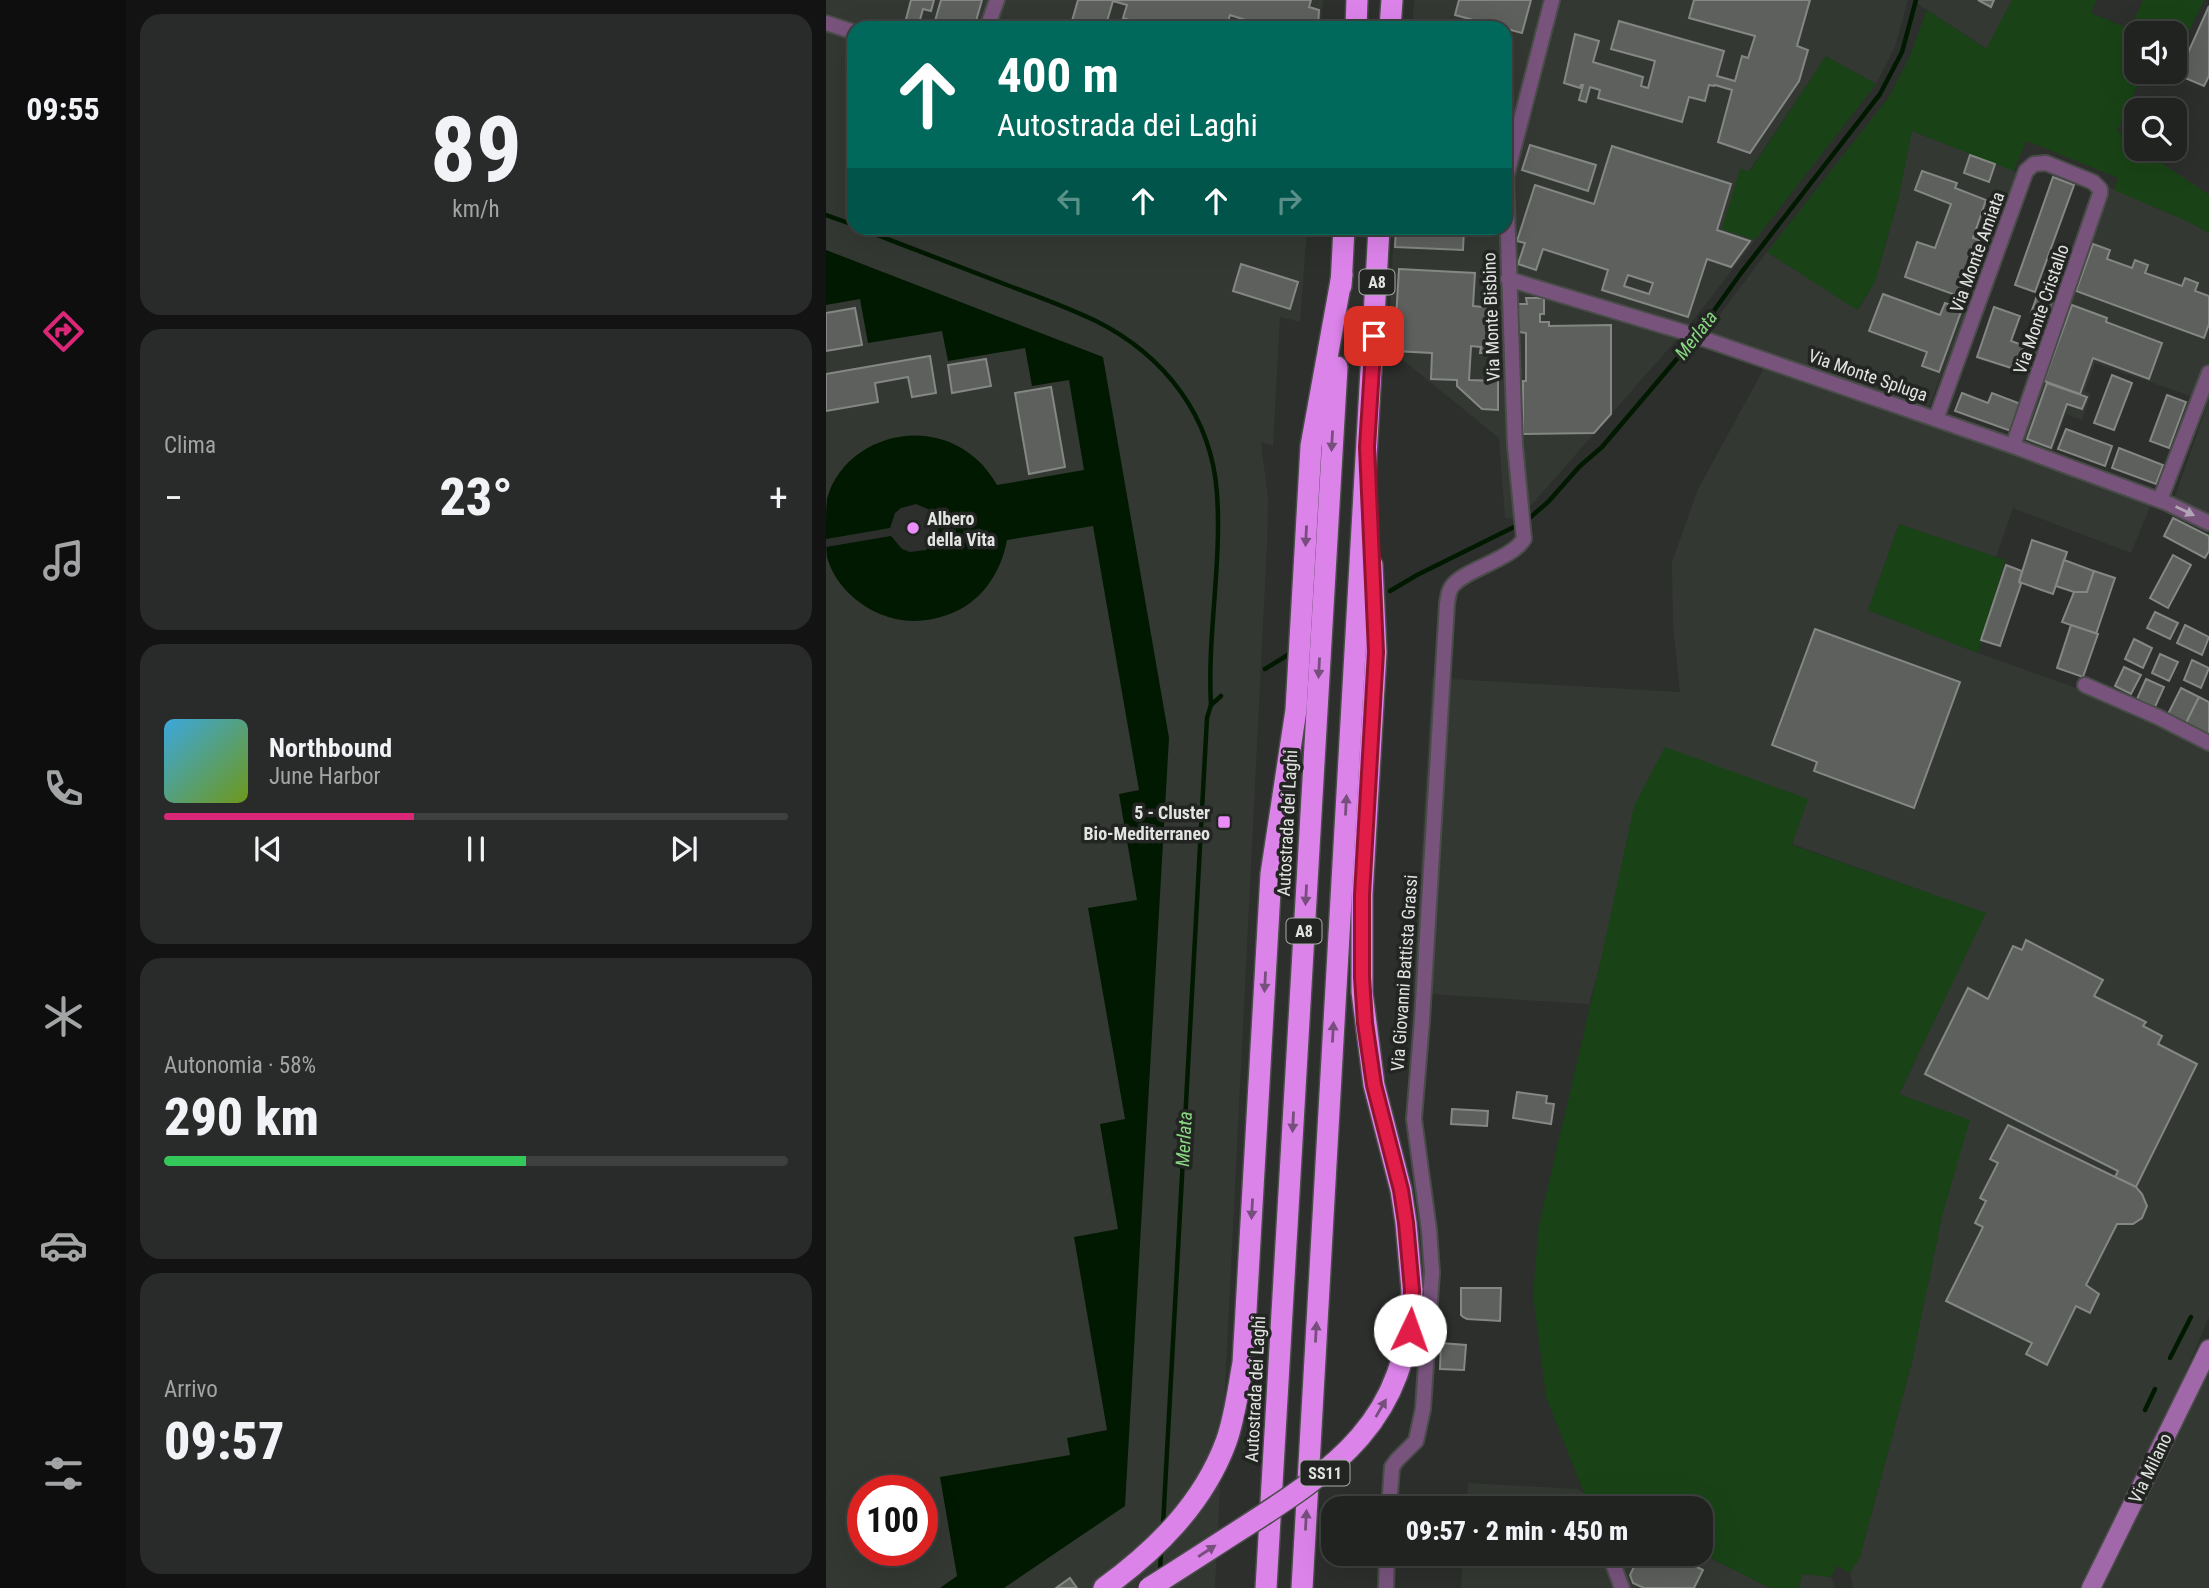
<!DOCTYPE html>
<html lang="it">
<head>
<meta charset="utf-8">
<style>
  body { margin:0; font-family:"Roboto Condensed",sans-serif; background:#292b2a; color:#f1f3f6; height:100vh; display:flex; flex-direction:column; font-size:26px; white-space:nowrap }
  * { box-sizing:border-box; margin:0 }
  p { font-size:23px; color:#a2a4a5 }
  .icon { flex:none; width:38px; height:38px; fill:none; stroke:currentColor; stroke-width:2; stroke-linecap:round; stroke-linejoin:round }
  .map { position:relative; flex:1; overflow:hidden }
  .drawer { display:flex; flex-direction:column; gap:14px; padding:14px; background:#121312; width:700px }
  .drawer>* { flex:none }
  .top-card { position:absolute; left:21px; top:21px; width:665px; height:214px; border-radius:21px; box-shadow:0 7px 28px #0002,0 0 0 2px #3e403f; background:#00695c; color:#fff; overflow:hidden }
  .tools { position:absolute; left:1298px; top:21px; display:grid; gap:14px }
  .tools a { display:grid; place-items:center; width:63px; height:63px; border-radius:14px; background:#212321; box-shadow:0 7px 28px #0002,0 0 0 2px #3e403f; font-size:35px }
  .speed { position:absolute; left:21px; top:1475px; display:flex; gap:14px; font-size:35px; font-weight:700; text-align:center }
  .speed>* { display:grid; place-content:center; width:91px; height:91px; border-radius:50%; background:#212321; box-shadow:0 7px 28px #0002,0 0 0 2px #3e403f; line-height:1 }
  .speed .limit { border:10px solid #d22; background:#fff; color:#111 }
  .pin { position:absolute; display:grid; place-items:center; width:60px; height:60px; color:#fff; margin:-30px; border-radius:14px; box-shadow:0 4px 10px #0006 }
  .me { position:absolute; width:77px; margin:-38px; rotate:3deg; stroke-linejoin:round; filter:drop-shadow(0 0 5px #0008) }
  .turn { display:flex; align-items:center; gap:24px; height:147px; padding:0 35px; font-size:32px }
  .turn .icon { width:91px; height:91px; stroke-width:2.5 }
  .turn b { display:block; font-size:49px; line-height:60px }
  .lanes { display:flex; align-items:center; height:66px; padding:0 35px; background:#0003; justify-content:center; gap:35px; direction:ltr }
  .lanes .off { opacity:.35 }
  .big { font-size:52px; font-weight:800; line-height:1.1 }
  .drawer .tile { flex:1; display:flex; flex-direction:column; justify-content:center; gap:10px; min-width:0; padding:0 24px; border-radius:21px; background:#292b2a }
  .drawer .dial { align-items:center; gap:0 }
  .dial b { font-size:91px; line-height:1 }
  .song { display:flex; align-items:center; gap:21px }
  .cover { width:84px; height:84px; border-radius:10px; background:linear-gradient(135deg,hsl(200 70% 55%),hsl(80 70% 35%)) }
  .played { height:7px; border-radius:4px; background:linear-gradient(90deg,#db2777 40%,#3e403f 40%) }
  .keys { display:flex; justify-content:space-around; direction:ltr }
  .heat { display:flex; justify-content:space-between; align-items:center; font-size:38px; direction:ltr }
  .charge { height:10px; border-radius:5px; background:linear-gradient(90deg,#34c759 58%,#3e403f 0) }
  .trip { position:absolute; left:495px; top:1496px; width:392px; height:70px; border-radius:21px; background:#212321; box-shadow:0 7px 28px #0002,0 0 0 2px #3e403f; font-weight:800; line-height:70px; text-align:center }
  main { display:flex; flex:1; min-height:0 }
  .menu { display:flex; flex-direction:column; width:126px; justify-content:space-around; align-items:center; background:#0d0e0d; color:#a2a4a5 }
  .menu .icon { width:49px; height:49px }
  .menu .selected { color:#db2777 }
  .menu b { font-size:32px; color:#f1f3f6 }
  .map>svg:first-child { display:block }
</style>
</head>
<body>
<main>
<nav class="menu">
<b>09:55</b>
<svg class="icon selected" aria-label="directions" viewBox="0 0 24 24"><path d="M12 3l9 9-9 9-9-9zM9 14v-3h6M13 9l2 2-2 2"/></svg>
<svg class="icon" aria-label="music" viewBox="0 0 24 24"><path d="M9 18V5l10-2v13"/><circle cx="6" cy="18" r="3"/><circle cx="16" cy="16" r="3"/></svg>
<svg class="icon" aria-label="phone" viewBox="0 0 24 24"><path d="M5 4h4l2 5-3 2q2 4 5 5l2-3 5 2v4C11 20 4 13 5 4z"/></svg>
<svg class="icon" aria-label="climate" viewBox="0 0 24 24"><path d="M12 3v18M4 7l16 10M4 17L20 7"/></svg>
<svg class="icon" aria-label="car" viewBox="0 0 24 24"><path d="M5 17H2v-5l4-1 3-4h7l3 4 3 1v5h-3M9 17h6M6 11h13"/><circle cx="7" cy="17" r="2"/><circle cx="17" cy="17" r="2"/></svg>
<svg class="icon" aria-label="filters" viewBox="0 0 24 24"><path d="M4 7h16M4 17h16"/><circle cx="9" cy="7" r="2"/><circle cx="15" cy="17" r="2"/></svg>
</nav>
<section class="drawer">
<div class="tile dial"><b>89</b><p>km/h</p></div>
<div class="tile"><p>Clima</p>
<div class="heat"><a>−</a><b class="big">23°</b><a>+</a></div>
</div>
<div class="tile">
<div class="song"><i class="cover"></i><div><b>Northbound</b><p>June Harbor</p></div></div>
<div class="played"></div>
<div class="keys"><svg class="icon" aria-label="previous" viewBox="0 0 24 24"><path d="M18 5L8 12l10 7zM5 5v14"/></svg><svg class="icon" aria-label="pause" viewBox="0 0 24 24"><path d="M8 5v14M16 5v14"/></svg><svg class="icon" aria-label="next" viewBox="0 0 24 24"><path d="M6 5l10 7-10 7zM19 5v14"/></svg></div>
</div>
<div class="tile"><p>Autonomia · 58%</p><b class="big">290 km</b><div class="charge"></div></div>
<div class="tile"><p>Arrivo</p><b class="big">09:57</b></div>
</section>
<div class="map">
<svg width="1383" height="1588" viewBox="0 0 1383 1588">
  <rect width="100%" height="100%" fill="#2c2f2c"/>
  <g fill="#333932" fill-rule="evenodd">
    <path d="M0,0H497L495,28H28V228H481L474,322L454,317L447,446L435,442L442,498L441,544L389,1588H0ZM37,1491H96V1550H37Z"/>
    <polygon points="588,0 1082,0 1069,47 1050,84 1000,56 923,171 896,228 929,240 866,322 693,519 679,518 673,438 562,348 568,228 679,228 679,28 586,28"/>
    <polygon points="1086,0 1186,0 1161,49"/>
    <polygon points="1086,131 1196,174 1103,406 878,335 941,252 1032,310 1049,282 1073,196"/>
    <polygon points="1280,186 1361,221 1383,233 1383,532 1342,511 1350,494 1382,402 1269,363 1259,391 1265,394 1256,420 1240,414 1226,452 1196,439"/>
    <polygon points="941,363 1325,504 1305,553 1187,508 1170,557 1073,524 1042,610 1152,653 1270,695 1383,749 1383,1317 1316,1476 1261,1588 1027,1588 1024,1573 1034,1557 1086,1362 1116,1216 1143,1121 1073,1095 1159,913 966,844 982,799 774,964 763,1004 587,993 606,678 854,692 847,625 846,562 872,489"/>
    <polygon points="1383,1354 1383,1588 1267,1588"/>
    <polygon points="642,1483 751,1489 789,1508 640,1508"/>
    <polygon points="875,1553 944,1588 635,1588 637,1554"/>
    <polygon points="976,1574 1005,1577 1009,1588 973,1588"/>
  </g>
  <g fill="#194316">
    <polygon points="1186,0 1271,0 1265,13 1304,29 1317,0 1378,0 1362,33 1340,23 1335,33 1311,33 1311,72 1318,72 1291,131 1311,145 1311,149 1315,149 1383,195 1383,233 1361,221 1288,190 1292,178 1209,144 1200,141 1188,171 1086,131 1073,196 1049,282 1031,310 941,252 1063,97 1084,56 1101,10 1160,49"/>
    <polygon points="1000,56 1050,84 929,240 896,229 914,169 924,171"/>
    <polygon points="1073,524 1179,560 1152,653 1042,610"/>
    <polygon points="839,747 982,799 966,845 1160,913 1073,1094 1144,1120 1116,1216 1086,1362 1034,1557 1024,1573 1011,1566 1005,1577 976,1574 973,1588 944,1588 875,1553 875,1508 789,1508 758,1493 720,1397 707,1294 713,1225 774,964 808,806"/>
  </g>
  <path fill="#001900" d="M0,250L277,357L343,738L299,1506L178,1588H114L131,1576L114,1477L244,1455L241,1438L281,1430L248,1237L292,1229L274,1124L299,1119L262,908L311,900L293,794L313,790L267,526L181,540C175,574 154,604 121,615C99,623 75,623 54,614C30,604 8,583 1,557C0,549 0,539 0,531C0,521 0,509 1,499C13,453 65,427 110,438C137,444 158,462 171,485L258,470L243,380L206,386L199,348L122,361L116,331L42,343L34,299L0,305Z"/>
  <polygon fill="#2c2f2c" points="90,504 104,510 112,523 111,538 100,550 84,552 76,549 65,536 0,547 0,539 64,528 69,513 75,508"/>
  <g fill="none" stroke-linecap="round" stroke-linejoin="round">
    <g stroke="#001900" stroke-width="4.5">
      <polyline points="0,215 28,225"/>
      <path d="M33,228C83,247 132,266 181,285C211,296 241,307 270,321C338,355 386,416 391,494C396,564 381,635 385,705"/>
      <polyline points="872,333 915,273 1054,94 1076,52 1090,0"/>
      <polyline points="700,521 722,502 754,466 776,447 867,340"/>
      <polyline points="564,591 591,575 692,525"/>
      <polyline points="439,669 465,653"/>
      <polyline points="1344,1358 1365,1317"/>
      <polyline points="1319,1410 1329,1389"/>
      <polyline points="337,1525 381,718 385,705 395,696"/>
      <polyline points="334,1574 335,1551"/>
    </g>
  </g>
  <g fill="#5d605d" stroke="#848784" stroke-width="2" fill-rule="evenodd">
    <polygon points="85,0 108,0 105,11 97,9 92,27 79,23"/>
    <polygon points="115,0 156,0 148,28 107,28"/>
    <polygon points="252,0 485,0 483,7 493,10 492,28 445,28 404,15 400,28 329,28 297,18 301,5 287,1 279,28 244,28"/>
    <polygon points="633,0 705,0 696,33 629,15"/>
    <polygon points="868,0 984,0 971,46 982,50 973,81 924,153 892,142 906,90 889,85 888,86 883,85 879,101 863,97 856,122 772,98 774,90 764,87 760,102 753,100 757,85 755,85 754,88 738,83 749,34 773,41 767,62 817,77 815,86 822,88 829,61 785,49 793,21 898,51 891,76 909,81 916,56 922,58 929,36 863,18"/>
    <polygon points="1152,0 1168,0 1165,7"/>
    <polygon points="1383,6 1383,76 1378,86 1352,75"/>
    <polygon points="679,56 683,57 680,68 685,69 681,85 679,85"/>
    <polygon points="704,145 770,165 762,191 696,170"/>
    <path d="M786,146L905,184L891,230L924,241L905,267L881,259L862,317L776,290L782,270L717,249L710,270L692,264L699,243L691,241L709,185L768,204ZM802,275L827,283L823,294L798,286Z"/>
    <polygon points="1144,155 1169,164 1163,182 1138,173"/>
    <polygon points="1096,171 1131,183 1129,188 1160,200 1147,238 1158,242 1138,298 1079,277 1091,242 1109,248 1125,204 1089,190"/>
    <polygon points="1227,177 1248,185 1209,292 1189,285"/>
    <polygon points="570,228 638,228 637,250 569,247"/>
    <polygon points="1267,244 1284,250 1281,259 1306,268 1309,260 1322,265 1319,273 1356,286 1359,278 1372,283 1369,291 1383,296 1383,324 1378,338 1250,291"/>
    <polygon points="415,264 472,282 464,309 407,291"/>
    <polygon points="573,269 649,273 647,306 657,307 657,300 669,301 670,353 654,353 655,347 645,346 643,380 672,381 672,410 656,409 631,386 631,380 605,379 606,353 568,351"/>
    <polygon points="1057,294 1114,315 1119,303 1136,309 1113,372 1096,366 1101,352 1043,331"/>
    <polygon points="1211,296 1231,303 1224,320 1205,313"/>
    <polygon points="700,298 718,298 718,314 714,314 714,322 723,322 723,326 785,325 785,414 768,433 697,434 697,381 700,381 700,333 693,332 692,304 701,304"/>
    <polygon points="1246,305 1281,318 1280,322 1336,343 1323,379 1267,358 1254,394 1218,381"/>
    <polygon points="1168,307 1194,316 1185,341 1212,351 1204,374 1151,357"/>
    <polygon points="29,308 36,345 0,351 0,313"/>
    <polygon points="104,356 110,393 86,397 82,377 49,383 52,402 0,411 0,374"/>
    <polygon points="160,359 165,386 126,393 122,365"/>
    <polygon points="1286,375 1306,383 1288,430 1268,423"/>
    <polygon points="1221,383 1261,397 1256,409 1241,404 1225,448 1201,439"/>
    <polygon points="225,387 239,467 203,474 189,393"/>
    <polygon points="1136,393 1162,403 1166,393 1195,404 1185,431 1129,411"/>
    <polygon points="1341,395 1360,402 1343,448 1324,441"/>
    <polygon points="1240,429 1286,446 1279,466 1232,449"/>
    <polygon points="1293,448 1337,465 1330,484 1286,468"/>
    <polygon points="1347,518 1383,536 1383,551 1379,558 1338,536"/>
    <polygon points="1206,540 1241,552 1227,594 1193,582"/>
    <polygon points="1347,555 1365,565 1342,608 1324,598"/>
    <polygon points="1238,560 1268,571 1261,592 1251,593 1230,586"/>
    <polygon points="1180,565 1196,571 1193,582 1195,584 1174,646 1155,640"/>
    <polygon points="1268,571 1289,578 1270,634 1236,622 1248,592 1261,592"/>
    <polygon points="1329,612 1352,623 1344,639 1321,628"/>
    <polygon points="1245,625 1272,634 1257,677 1231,668"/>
    <polygon points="1359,625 1383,637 1376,655 1351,643"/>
    <polygon points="989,629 1134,682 1088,808 988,771 991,762 946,745"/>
    <polygon points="1308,639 1326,648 1317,668 1299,659"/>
    <polygon points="1334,654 1352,662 1343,681 1326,673"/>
    <polygon points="1366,660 1383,668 1375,688 1358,680"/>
    <polygon points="1298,667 1315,675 1305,694 1289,686"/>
    <polygon points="1320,679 1338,687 1329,707 1311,699"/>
    <polygon points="1355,688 1373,697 1360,723 1342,714"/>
    <polygon points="1373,697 1383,702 1383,735 1360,723"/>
    <polygon points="1200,940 1277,980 1268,996 1320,1022 1317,1026 1336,1036 1332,1044 1371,1064 1310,1187 1289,1177 1292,1171 1099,1074 1142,988 1162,999 1187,946 1196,950"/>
    <polygon points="691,1092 721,1096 720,1103 728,1104 725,1124 687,1118"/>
    <polygon points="626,1109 662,1111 661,1126 625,1124"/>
    <polygon points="1182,1125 1310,1187 1316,1194 1321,1206 1316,1218 1307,1224 1291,1224 1260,1285 1273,1294 1264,1313 1250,1306 1221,1365 1200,1354 1206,1343 1120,1301 1157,1227 1149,1223 1160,1201 1154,1198 1172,1163 1164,1159"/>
    <polygon points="635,1288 675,1288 674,1321 641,1319 637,1317 635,1315"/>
    <polygon points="615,1343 640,1345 638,1370 614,1369"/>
    <polygon points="814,1554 845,1554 877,1570 868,1588 818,1588 807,1583 804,1575"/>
    <polygon points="244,1578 251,1588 230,1588"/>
  </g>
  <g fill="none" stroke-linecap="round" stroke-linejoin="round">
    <g stroke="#494c49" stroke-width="18">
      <g id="minor">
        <polyline points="0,23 28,32"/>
        <polyline points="161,28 171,0"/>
        <polyline points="682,279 858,332 1187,446 1341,503 1383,523"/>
        <polyline points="1110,419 1200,171 1208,164 1220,163 1267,182 1274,189 1274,194 1187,446"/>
        <polyline points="1334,500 1383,373"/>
        <polyline points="1259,685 1332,717 1383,743"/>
        <path d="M563,1508L566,1467L571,1460L590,1441L597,1409L606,1272L603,1230L588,1119L596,1020L621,604C622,599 622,593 625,588C635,570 684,561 698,539L689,445L680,178L726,0"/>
        <polyline points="784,1556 796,1588"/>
        <polyline points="560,1588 561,1554"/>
      </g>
    </g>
    <g stroke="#494c49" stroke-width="21">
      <polyline id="secondary" points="1265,1588 1383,1349"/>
    </g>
    <g stroke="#494c49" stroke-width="24">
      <g id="motorway">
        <polyline points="530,28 531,0"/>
        <polyline points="564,28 566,0"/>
        <polyline points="515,286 518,228"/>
        <polyline points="546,565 550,652 536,895 536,992 548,1085 575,1190 580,1223 586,1290"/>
        <path d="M278,1588C330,1550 377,1504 400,1442C409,1417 412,1390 417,1363L445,874L470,710L485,446L516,275"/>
        <polyline points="440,1588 511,367"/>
        <polyline points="476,1588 553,228"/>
      </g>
    </g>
    <use href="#minor" stroke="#78547d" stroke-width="14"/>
    <use href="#secondary" stroke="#a168a9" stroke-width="18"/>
    <use href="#motorway" stroke="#dc83ea" stroke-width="21"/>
    <g stroke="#494c49" stroke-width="24" stroke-linecap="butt">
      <path id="motorway-bridge" d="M323,1588C352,1570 381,1551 409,1533C511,1468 582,1422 586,1290"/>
    </g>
    <use href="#motorway-bridge" stroke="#dc83ea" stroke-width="21"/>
  </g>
  <defs><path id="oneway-solid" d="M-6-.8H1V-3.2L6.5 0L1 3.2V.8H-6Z" transform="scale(1.75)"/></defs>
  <g fill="#764f7c">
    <use href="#oneway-solid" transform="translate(506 441) rotate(93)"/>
    <use href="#oneway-solid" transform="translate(480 536) rotate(93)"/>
    <use href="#oneway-solid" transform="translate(493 668) rotate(93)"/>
    <use href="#oneway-solid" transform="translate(520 805) rotate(-87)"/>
    <use href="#oneway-solid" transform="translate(480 895) rotate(93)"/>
    <use href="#oneway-solid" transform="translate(439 982) rotate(93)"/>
    <use href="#oneway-solid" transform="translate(507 1032) rotate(-87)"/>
    <use href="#oneway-solid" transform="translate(467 1122) rotate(93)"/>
    <use href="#oneway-solid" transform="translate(426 1209) rotate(93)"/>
    <use href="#oneway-solid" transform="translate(490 1332) rotate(-87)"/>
    <use href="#oneway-solid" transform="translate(555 1408) rotate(-60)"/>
    <use href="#oneway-solid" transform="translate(480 1520) rotate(-87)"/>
    <use href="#oneway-solid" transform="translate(381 1551) rotate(-33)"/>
  </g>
  <use fill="#b2a3b5" href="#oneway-solid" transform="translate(1359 511) rotate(26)"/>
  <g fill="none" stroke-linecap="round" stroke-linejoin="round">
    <g stroke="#92132f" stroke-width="18">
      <polyline id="route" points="548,336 541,447 550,652 536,895 536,977 539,1023 548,1085 575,1190 580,1223 586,1290 584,1330"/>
    </g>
    <use href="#route" stroke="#e11d48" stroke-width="12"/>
  </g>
  <g fill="#ec8cfb" stroke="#222522" stroke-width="2.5">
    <circle cx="87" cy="528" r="7"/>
    <rect x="391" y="815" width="14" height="14" rx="3.5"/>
  </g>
  <g text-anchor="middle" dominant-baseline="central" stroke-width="7" stroke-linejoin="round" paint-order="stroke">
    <g fill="#222522" stroke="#a8aba8" stroke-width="2">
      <rect x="533.5" y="269.5" width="35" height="25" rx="5"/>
      <rect x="460.5" y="918.5" width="35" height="25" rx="5"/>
      <rect x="474.5" y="1460.5" width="49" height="25" rx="5"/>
    </g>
    <g font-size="16" font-weight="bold" fill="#e2e4e2">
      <text x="551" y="282">A8</text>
      <text x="478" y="931">A8</text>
      <text x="499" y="1473">SS11</text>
    </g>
    <g font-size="18" fill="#e2e4e2" stroke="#222522">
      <text transform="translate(1151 252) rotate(-70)">Via Monte Amiata</text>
      <text transform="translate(1215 309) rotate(-71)">Via Monte Cristallo</text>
      <text transform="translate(665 317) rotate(-92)">Via Monte Bisbino</text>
      <text transform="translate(1042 375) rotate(19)">Via Monte Spluga</text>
      <text transform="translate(461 823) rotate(-87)">Autostrada dei Laghi</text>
      <text transform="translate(578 973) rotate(-86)">Via Giovanni Battista Grassi</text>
      <text transform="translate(429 1389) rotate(-87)">Autostrada dei Laghi</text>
      <text transform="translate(1324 1468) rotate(-64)">Via Milano</text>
    </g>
    <g font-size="18" font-weight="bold" fill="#e2e4e2" stroke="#222522" text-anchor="start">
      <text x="101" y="518">Albero<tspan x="101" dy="21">della Vita</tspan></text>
      <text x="384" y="812" text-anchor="end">5 - Cluster<tspan x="384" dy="21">Bio-Mediterraneo</tspan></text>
    </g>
    <g font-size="19" font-style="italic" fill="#89d782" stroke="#222522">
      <text transform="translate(870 335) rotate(-52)">Merlata</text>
      <text transform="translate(358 1139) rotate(-87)">Merlata</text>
    </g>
  </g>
</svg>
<div class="tools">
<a><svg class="icon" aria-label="sound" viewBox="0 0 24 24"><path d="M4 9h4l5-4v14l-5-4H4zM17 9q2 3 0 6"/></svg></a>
<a><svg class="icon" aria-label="search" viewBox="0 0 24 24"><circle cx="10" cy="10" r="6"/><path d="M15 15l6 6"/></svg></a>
</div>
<div class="speed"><div class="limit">100</div></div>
<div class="pin" style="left:548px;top:336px;background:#d93025"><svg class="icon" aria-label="arrive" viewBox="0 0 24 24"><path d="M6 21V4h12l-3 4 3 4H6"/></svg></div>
<svg class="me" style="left:584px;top:1330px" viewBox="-20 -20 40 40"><circle r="19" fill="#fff"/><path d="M0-13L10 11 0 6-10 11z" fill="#e11d48"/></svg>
<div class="trip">09:57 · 2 min · 450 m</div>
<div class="top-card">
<div class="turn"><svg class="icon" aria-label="ahead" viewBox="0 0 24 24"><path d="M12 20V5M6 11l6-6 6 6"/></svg><div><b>400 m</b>Autostrada dei Laghi</div></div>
<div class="lanes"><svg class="icon off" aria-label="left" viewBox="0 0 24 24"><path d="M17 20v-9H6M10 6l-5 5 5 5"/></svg><svg class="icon" aria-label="ahead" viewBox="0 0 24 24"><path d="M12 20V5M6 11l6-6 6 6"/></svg><svg class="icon" aria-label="ahead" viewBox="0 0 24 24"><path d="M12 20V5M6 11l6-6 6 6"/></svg><svg class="icon off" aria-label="right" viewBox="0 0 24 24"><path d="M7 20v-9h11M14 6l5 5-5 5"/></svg></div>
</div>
</div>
</main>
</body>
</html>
